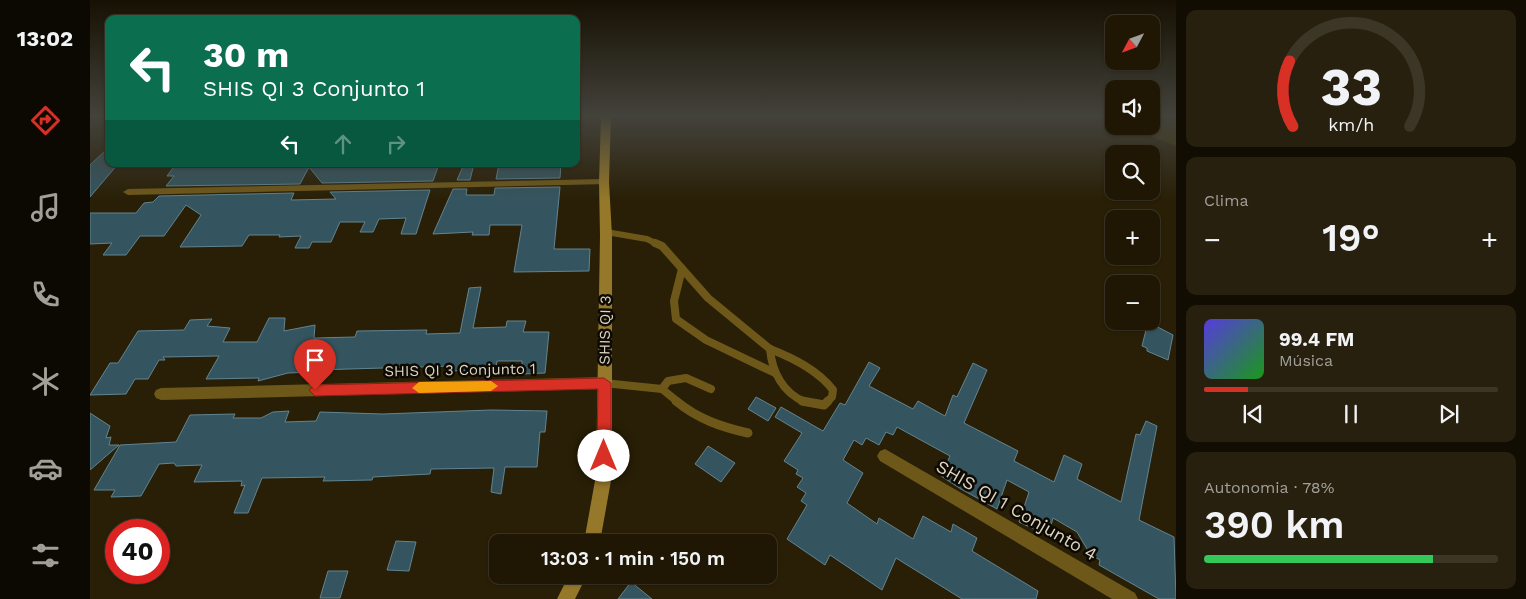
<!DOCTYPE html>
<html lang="pt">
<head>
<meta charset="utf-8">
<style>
  body { margin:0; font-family:"Work Sans",sans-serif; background:#27200e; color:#f1f3f6; height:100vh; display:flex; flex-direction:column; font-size:19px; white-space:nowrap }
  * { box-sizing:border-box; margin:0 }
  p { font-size:16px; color:#a19f9a }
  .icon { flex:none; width:28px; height:28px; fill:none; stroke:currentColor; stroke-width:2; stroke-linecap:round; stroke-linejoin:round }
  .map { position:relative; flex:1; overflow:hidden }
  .details { display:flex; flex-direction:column; gap:10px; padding:10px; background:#110d02; width:350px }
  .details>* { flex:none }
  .top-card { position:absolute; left:15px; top:15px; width:475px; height:152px; border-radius:10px; box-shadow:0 1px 4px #0004,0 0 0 1px #3c3626; background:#0b6e4f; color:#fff; overflow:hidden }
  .needle { width:32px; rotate:229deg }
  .controls { position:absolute; left:1015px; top:15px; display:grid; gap:10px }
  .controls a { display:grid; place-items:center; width:55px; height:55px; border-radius:10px; background:#1f1704; box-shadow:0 1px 4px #0004,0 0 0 1px #3c3626; font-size:25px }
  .speed { position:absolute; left:15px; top:519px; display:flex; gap:10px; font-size:25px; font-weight:700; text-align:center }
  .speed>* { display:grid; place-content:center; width:65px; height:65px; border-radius:50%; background:#1f1704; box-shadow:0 1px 4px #0004,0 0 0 1px #3c3626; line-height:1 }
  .speed .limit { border:8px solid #d22; background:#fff; color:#111 }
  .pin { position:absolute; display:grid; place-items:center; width:42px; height:42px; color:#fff; margin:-51px -21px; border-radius:50% 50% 50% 0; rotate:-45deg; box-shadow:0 0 5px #0007 }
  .pin .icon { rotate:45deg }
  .me { position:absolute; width:55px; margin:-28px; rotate:0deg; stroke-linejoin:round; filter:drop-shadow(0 0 4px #0008) }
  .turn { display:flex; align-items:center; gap:18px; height:105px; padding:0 15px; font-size:22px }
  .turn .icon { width:65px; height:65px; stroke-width:2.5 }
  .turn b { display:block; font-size:35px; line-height:42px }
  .lanes { display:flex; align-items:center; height:48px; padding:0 15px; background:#0003; justify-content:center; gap:25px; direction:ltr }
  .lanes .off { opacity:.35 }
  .big { font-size:38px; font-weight:600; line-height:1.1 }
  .details .tile { flex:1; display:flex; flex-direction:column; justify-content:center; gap:8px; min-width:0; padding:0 18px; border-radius:10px; background:#27200e }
  .details .dial { align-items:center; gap:0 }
  .dial svg { height:130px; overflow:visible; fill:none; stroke:#3c3626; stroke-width:7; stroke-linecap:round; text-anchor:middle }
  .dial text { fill:#f1f3f6; stroke:none }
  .song { display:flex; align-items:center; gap:15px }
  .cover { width:60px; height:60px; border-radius:8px; background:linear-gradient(135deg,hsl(250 70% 55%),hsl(120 70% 35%)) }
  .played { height:5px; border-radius:2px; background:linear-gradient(90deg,#d93025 15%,#3c3626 15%) }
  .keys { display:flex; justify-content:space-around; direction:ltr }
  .heat { display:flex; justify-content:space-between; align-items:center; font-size:28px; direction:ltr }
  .charge { height:8px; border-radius:4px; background:linear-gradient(90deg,#34c759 78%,#3c3626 0) }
  .trip { position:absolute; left:399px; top:534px; width:288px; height:50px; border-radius:10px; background:#1f1704; box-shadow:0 1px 4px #0004,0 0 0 1px #3c3626; font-weight:600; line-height:50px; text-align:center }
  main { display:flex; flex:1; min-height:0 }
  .dock { display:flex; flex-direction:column; width:90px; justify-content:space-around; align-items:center; background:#0c0902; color:#a19f9a }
  .dock .icon { width:35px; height:35px }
  .dock .current { color:#d93025 }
  .dock b { font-size:22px; color:#f1f3f6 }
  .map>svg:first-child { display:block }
</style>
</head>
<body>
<main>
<nav class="dock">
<b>13:02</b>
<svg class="icon current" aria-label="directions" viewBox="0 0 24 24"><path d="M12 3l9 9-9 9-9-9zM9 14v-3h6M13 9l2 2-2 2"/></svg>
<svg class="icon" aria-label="music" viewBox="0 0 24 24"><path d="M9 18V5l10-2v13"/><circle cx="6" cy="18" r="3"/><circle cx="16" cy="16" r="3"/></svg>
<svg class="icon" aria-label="phone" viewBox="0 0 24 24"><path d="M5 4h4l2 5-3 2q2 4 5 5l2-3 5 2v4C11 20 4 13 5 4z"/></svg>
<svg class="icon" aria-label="climate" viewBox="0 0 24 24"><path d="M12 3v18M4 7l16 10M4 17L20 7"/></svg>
<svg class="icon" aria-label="car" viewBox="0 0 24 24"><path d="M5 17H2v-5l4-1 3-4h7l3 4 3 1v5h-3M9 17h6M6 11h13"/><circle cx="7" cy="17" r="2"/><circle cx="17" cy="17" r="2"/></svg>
<svg class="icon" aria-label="filters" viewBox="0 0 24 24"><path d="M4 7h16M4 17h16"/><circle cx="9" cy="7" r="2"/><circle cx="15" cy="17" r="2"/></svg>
</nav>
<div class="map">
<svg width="1086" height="599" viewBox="0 0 1086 599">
  <rect width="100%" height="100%" fill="#291f06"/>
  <polygon fill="#423303" points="1061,116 1086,116 1086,146 1034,126 1061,126"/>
  <g fill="#34555f" stroke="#628490">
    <polygon points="19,147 19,164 28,164 0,197 0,165"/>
    <polygon points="86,164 349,164 343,181 232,183 219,167 210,184 76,186 84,176 77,176"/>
    <polygon points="374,164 384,164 380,180 367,180"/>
    <polygon points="409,164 471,164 470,178 406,179"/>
    <polygon points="470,187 464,249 500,249 499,271 424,272 432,225 400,225 399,235 382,235 383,232 343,234 363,189 377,189 376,195 404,195 405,188"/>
    <polygon points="340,190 326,234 311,234 316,218 289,219 283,232 270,232 275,222 250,222 241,242 222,242 219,248 205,248 211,236 189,237 190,235 159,235 152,246 90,247 111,215 96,205 74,236 50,236 36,255 13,255 22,243 0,244 0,213 46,213 54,203 63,202 69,196 204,193 201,200 246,199 240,192"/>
    <polygon points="391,287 383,328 416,327 417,321 436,321 433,332 459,332 455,373 432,374 432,361 407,361 406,368 392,368 392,370 362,371 363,366 224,370 223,372 198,373 168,381 169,378 116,379 129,356 73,357 75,360 69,360 58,379 45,379 36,394 0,395 20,363 28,363 48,331 94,330 100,320 122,319 117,326 140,328 133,342 167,342 179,318 195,318 194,331 225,325 224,338 265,337 267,331 337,330 336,334 370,333 379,288"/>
    <polygon points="1058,322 1083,335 1078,360 1057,351 1057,348 1052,346"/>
    <polygon points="779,362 790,368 779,386 823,409 828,401 855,416 863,395 867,397 883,363 897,370 874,423 928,451 924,461 964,482 974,455 992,464 987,479 1031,502 1046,434 1050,435 1056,421 1067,426 1049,520 1084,537 1086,599 1069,599 1009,565 1010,560 1000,554 987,532 963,518 958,536 929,522 939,492 917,480 907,509 871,489 851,476 860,456 807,427 803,435 796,432 789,445 776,438 772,445 764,440 753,460 773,473 757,503 787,524 789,518 823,539 833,516 861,532 863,524 887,538 882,551 948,591 946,599 872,599 806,558 792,590 740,555 735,565 697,539 717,505 711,501 716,493 707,487 713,478 706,474 708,470 694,461 712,433 685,417 691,407 733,431 750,403 755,405"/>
    <polygon points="666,397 686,408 678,421 658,409"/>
    <polygon points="401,410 457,411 455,432 450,432 447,467 415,467 411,494 401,492 404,468 341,469 340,474 283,477 282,480 233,481 235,477 172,478 158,513 144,513 155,485 151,486 152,481 104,482 112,465 86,466 84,463 69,464 51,496 21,497 25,490 4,490 30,445 86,442 100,415 145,414 143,418 171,418 183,412 199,411 195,422 226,421 230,412 293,414"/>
    <polygon points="0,413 20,426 16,438 21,437 19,445 29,445 0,470"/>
    <polygon points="618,446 645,463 631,482 605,464"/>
    <polygon points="306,541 326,542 319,571 297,570"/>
    <polygon points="238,571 258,571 250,598 230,598"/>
    <polygon points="541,582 562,599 528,599"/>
  </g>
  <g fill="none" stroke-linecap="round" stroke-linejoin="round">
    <polyline stroke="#6e5819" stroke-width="6" points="516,232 557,239 567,244"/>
    <g stroke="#6e5819" stroke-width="8">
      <polyline points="565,243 572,246 618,298 680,349"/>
      <polyline points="592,269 584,301 586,319 616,340 685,373"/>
      <path d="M680,349C703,358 728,370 743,390L742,397L737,402"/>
      <path d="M680,349C682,372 693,393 715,402"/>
      <polyline points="514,383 572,389 588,402"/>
      <polyline points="572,389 578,381 596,378 621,389"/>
    </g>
    <g stroke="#6e5819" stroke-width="9">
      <path d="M586,401C608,419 631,427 658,433"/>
      <polyline points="712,401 734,405 738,401"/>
    </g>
    <g fill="#6e5819" fill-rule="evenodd">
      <polygon points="514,179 518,180 518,184 38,195 33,192 38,189"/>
      <polygon points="514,377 519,379 521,383 519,387 514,389 71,400 66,398 64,394 66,390 71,388"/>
      <polygon points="795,449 1045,593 1048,599 1022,599 790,461 787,456 790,451"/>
    </g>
    <g fill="#957829" fill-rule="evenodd">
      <polygon points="511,116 521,116 519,182 522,236 522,475 510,542 494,542 506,475 510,236 509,182"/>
      <polygon points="479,575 497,575 485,599 467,599"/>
    </g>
  </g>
  <linearGradient id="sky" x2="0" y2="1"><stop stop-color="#171103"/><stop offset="0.58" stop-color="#43423b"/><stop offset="1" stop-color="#43423b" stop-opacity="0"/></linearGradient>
  <rect width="1086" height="200" fill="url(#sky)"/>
  <polygon fill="#d93025" stroke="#8d1f18" points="514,378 521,383 521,456 519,461 514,463 509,461 507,456 508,389 225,396 219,390 225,385"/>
  <polygon fill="#f59e0b" points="401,381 408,386 401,391 329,393 322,388 329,382"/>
  <g text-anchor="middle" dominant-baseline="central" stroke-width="5" stroke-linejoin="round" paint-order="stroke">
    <g font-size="15" fill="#dbd5c6" stroke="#0e0a02">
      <text transform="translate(515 330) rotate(-89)">SHIS QI 3</text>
      <text transform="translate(370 370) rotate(-1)">SHIS QI 3 Conjunto 1</text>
    </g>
    <g font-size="18" fill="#dbd5c6" stroke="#0e0a02">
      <text transform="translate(927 510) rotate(30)">SHIS QI 1 Conjunto 4</text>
    </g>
  </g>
</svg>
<div class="controls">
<a><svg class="needle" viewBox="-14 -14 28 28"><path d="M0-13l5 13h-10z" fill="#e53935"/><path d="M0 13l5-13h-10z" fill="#a19f9a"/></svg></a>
<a><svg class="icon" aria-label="sound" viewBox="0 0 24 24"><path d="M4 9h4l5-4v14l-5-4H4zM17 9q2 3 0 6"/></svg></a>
<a><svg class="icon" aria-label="search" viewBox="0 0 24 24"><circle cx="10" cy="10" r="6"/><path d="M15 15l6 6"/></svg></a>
<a>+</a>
<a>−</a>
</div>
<div class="speed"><div class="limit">40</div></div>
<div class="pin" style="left:225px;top:390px;background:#d93025"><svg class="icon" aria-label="arrive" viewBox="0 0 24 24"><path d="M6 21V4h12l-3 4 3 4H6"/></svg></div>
<svg class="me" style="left:514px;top:456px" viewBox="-20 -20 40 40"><circle r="19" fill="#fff"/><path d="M0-13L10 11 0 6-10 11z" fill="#d93025"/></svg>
<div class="trip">13:03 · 1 min · 150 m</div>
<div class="top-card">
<div class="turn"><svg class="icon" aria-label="left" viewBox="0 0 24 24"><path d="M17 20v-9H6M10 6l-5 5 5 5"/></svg><div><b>30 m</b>SHIS QI 3 Conjunto 1</div></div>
<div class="lanes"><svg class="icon" aria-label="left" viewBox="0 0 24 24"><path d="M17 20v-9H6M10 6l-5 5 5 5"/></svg><svg class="icon off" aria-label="ahead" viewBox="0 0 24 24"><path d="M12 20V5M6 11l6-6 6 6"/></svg><svg class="icon off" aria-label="right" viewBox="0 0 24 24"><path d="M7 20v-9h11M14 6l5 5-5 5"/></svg></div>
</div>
</div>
<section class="details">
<div class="tile dial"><svg viewBox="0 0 100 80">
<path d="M14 69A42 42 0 1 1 86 69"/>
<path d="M14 69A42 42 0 0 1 12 29" stroke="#d93025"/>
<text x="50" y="56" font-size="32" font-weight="700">33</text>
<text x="50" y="72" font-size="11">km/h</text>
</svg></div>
<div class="tile"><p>Clima</p>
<div class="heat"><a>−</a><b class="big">19°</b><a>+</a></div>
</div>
<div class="tile">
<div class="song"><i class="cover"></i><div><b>99.4 FM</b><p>Música</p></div></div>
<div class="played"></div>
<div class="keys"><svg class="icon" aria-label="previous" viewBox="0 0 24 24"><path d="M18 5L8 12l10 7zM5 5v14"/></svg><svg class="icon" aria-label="pause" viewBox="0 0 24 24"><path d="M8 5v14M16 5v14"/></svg><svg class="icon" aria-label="next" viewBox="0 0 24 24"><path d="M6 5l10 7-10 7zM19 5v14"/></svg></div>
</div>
<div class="tile"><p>Autonomia · 78%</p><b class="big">390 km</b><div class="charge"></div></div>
</section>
</main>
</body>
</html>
